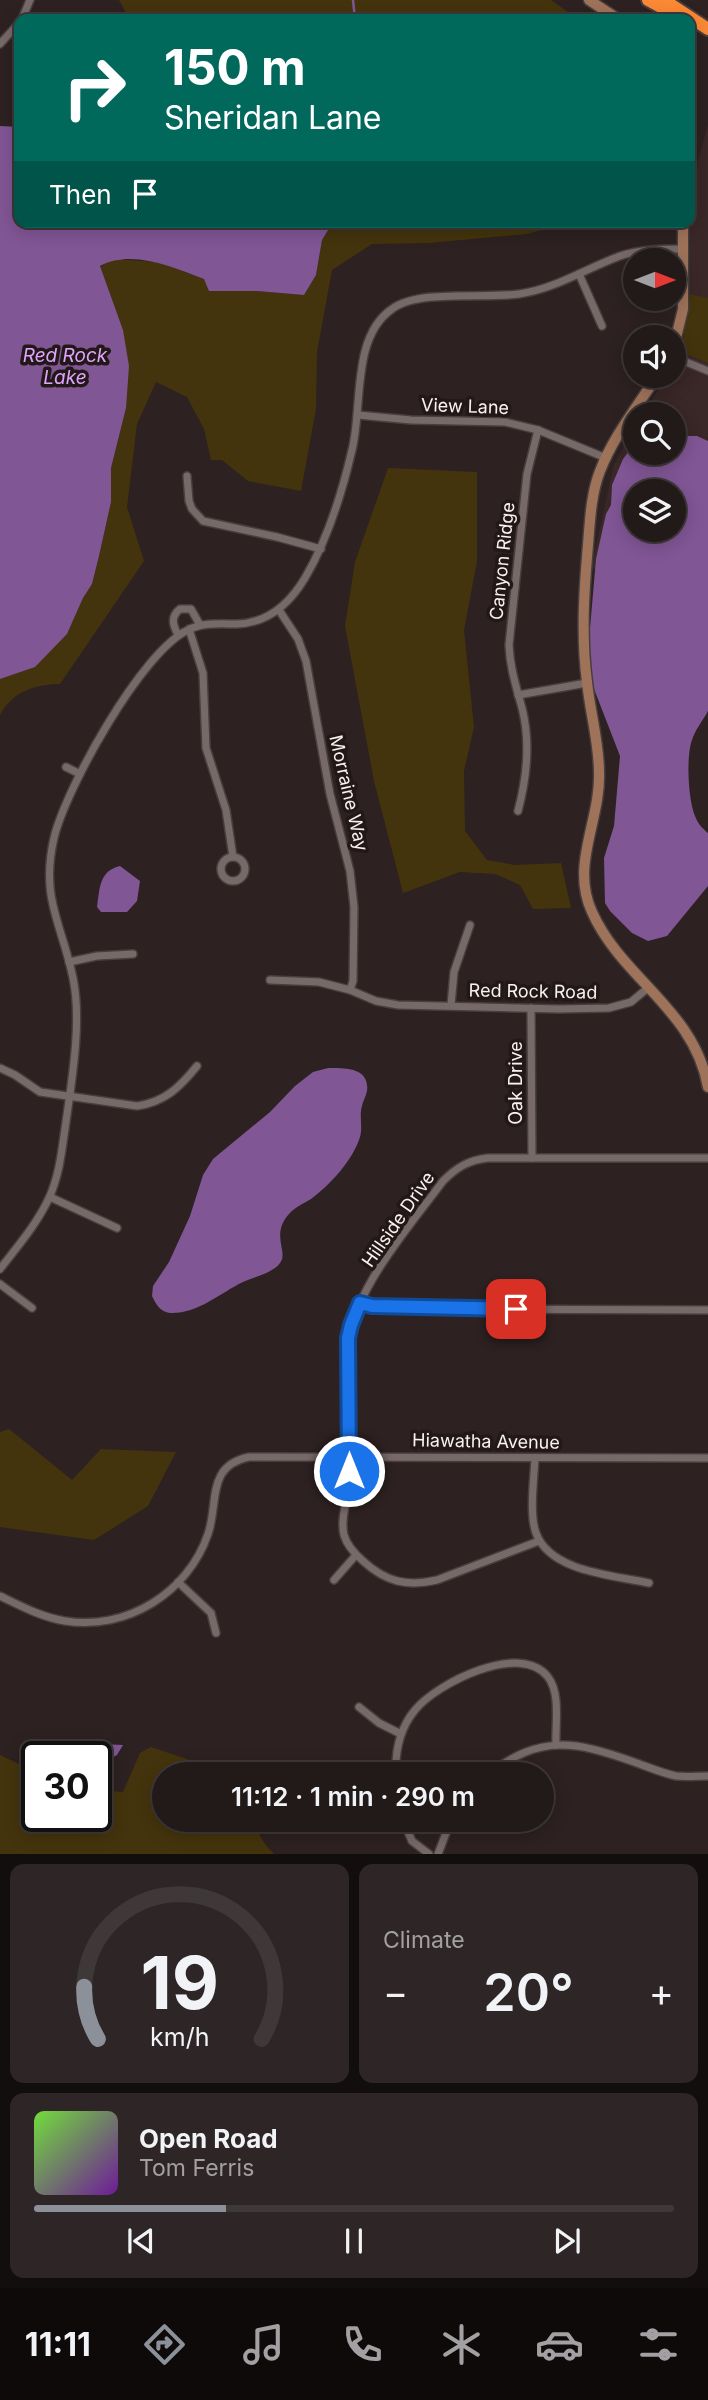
<!DOCTYPE html>
<html lang="en">
<head>
<meta charset="utf-8">
<style>
  body { margin:0; font-family:Inter,sans-serif; background:#2e2626; color:#f1f3f6; height:100vh; display:flex; flex-direction:column; font-size:26px; white-space:nowrap }
  * { box-sizing:border-box; margin:0 }
  p { font-size:23px; color:#a2a0a2 }
  .icon { flex:none; width:38px; height:38px; fill:none; stroke:currentColor; stroke-width:2; stroke-linecap:round; stroke-linejoin:round }
  .map { position:relative; height:1854px; overflow:hidden }
  .side { display:flex; flex-direction:column; gap:10px; padding:10px; background:#130e0e; flex:1 }
  .side>* { flex:none }
  .banner { position:absolute; left:14px; top:14px; width:681px; height:214px; border-radius:14px; box-shadow:0 4px 18px #0003,0 0 0 2px #3f3838; background:#00695c; color:#fff; overflow:hidden }
  .needle { width:46px; rotate:90deg }
  .buttons { position:absolute; left:623px; top:248px; display:grid; gap:14px }
  .buttons a { display:grid; place-items:center; width:63px; height:63px; border-radius:50%; background:#221919; box-shadow:0 4px 18px #0003,0 0 0 2px #3f3838; font-size:35px }
  .speed { position:absolute; left:21px; top:1741px; display:flex; gap:14px; font-size:35px; font-weight:700; text-align:center }
  .speed>* { display:grid; place-content:center; width:91px; height:91px; border-radius:50%; background:#221919; box-shadow:0 4px 18px #0003,0 0 0 2px #3f3838; line-height:1 }
  .speed .limit { border:4px solid #111; border-radius:10px; background:#fff; color:#111 }
  .pin { position:absolute; display:grid; place-items:center; width:60px; height:60px; color:#fff; margin:-30px; border-radius:14px; box-shadow:0 4px 10px #0006 }
  .me { position:absolute; width:77px; margin:-38px; rotate:0deg; stroke-linejoin:round; filter:drop-shadow(0 0 5px #0008) }
  .turn { display:flex; align-items:center; gap:24px; height:147px; padding:0 35px; font-size:32px }
  .turn .icon { width:91px; height:91px; stroke-width:2.5 }
  .turn b { display:block; font-size:49px; line-height:60px }
  .then { display:flex; align-items:center; height:66px; padding:0 35px; background:#0003; gap:14px; font-size:26px }
  .big { font-size:52px; font-weight:600; line-height:1.1 }
  .side .card { flex:1; display:flex; flex-direction:column; justify-content:center; gap:10px; min-width:0; padding:0 24px; border-radius:14px; background:#2e2626 }
  .side .dial { align-items:center; gap:0 }
  .dial svg { height:182px; overflow:visible; fill:none; stroke:#3f3838; stroke-width:7; stroke-linecap:round; text-anchor:middle }
  .dial text { fill:#f1f3f6; stroke:none }
  .song { display:flex; align-items:center; gap:21px }
  .cover { width:84px; height:84px; border-radius:10px; background:linear-gradient(135deg,hsl(100 70% 55%),hsl(280 70% 35%)) }
  .played { height:7px; border-radius:4px; background:linear-gradient(90deg,#8c9099 30%,#3f3838 30%) }
  .keys { display:flex; justify-content:space-around; direction:ltr }
  .heat { display:flex; justify-content:space-between; align-items:center; font-size:38px; direction:ltr }
  .side .tiles { flex:1; display:grid; gap:10px; grid-template-columns:1fr 1fr }
  .card:last-child { grid-column:span 2 }
  .trip { position:absolute; left:152px; top:1762px; width:402px; height:70px; border-radius:35px; background:#221919; box-shadow:0 4px 18px #0003,0 0 0 2px #3f3838; font-weight:600; line-height:70px; text-align:center }
  .tab-bar { display:flex; height:112px; justify-content:space-around; align-items:center; background:#0e0a0a; color:#a2a0a2 }
  .tab-bar .icon { width:49px; height:49px }
  .tab-bar .on { color:#8c9099 }
  .tab-bar b { font-size:32px; color:#f1f3f6 }
  .map>svg:first-child { display:block }
</style>
</head>
<body>
<div class="map">
<svg width="708" height="1854" viewBox="0 0 708 1854">
  <rect width="100%" height="100%" fill="#2d2121"/>
  <path fill="#3a2727" fill-rule="evenodd" d="M708,125V569H591L614,464L635,428V453H674V415H643L666,376H674V364L681,352L690,294V188ZM635,492H674V530H635Z"/>
  <g fill="#44340d">
    <polygon points="119,0 551,0 578,19 123,19 125,11"/>
    <path d="M333,222H568L527,234L428,243L372,244L332,270L317,352L316,409L301,491L248,481L222,460H211L204,429L187,397L156,382L137,424L127,507L144,561L60,684C35,684 12,692 0,715V679L35,666L67,634L83,598L92,584L99,556L111,502V468L126,408L123,330L100,267L114,259L158,262L204,279L257,291L304,295L316,275L322,240Z"/>
    <polygon points="690,294 708,298 708,363 681,352"/>
    <polygon points="388,468 477,472 477,561 464,630 474,727 464,771 465,831 487,860 515,865 561,863 571,908 533,909 520,885 495,874 460,872 403,893 374,781 345,626 355,562"/>
    <polygon points="9,1429 72,1480 101,1449 176,1452 148,1506 94,1540 0,1527 0,1432"/>
    <path d="M151,1747L231,1774H164V1820H257C257,1835 264,1844 274,1854H0V1755L21,1765L37,1783V1816H96V1790L123,1792L140,1753Z"/>
  </g>
  <g fill="#805695" fill-rule="evenodd">
    <path d="M0,126L19,127V222H333L322,240L316,275L304,295L257,291H209L204,279C172,267 132,249 100,266L123,330L129,366L126,408L111,468V502L99,556L92,584L83,598L67,634L35,667L0,679Z"/>
    <path d="M674,436H697L708,441V711C703,720 695,730 692,740C686,757 688,799 695,816C698,824 702,828 708,833V886L667,936L648,941L632,933L610,911L605,903L604,858L614,826L620,756L594,689L587,663L596,559L606,514L611,505L612,485L623,459L635,443V453H674ZM635,492H674V530H635Z"/>
    <path d="M120,866L140,881L137,901L127,912H101L97,907C100,888 99,871 120,866Z"/>
    <path d="M328,1068C344,1068 370,1067 367,1091C366,1096 363,1101 362,1106C359,1116 363,1127 360,1137C353,1160 330,1185 311,1199C303,1204 295,1207 289,1214C270,1235 289,1252 280,1263C273,1273 254,1277 243,1282C220,1293 198,1314 170,1313C160,1312 156,1304 152,1296L153,1286L169,1262L190,1216L203,1175L213,1159L270,1112L295,1086L313,1072Z"/>
    <polygon points="99,1744 123,1745 117,1755 97,1766 96,1757 62,1757 56,1752 80,1745"/>
  </g>
  <g fill="none" stroke-linecap="round" stroke-linejoin="round">
    <polyline stroke="#805695" stroke-width="2.5" points="353,0 355,19"/>
    <g stroke="#473e3d" stroke-width="10">
      <g id="street">
        <polyline points="22,19 30,0"/>
        <polyline points="0,44 19,23"/>
        <polyline points="579,274 602,326"/>
        <polyline points="674,357 708,371"/>
        <polyline points="358,415 411,420 505,422 538,430 606,458"/>
        <polyline points="187,476 189,501 192,509 203,521 277,537 321,549"/>
        <polyline points="279,610 298,639 306,661 330,794 350,871 354,907 353,981 350,990"/>
        <polyline points="189,629 203,673 206,748 226,810 233,857"/>
        <path d="M178,635C173,625 170,617 180,609H191L200,625"/>
        <polyline points="518,695 587,683"/>
        <polyline points="66,767 80,774"/>
        <path d="M518,811C527,777 531,743 522,708C516,686 510,668 509,645L527,474L538,430"/>
        <circle cx="233" cy="869" r="12"/>
        <polyline points="69,962 97,956 133,954"/>
        <polyline points="270,980 319,982 350,990 376,1001 398,1005 559,1009 609,1008 631,1002 649,987"/>
        <polyline points="451,1005 454,972 470,925"/>
        <polyline points="531,1008 532,1158"/>
        <path d="M0,1068L15,1075L40,1092L137,1106C165,1102 180,1087 197,1066"/>
        <polyline points="50,1197 117,1228"/>
        <path d="M0,1269C17,1247 37,1224 49,1198C60,1174 62,1148 66,1122C72,1079 82,1021 73,978C62,924 40,898 54,838C66,788 142,651 188,630C204,622 220,624 237,624C269,623 290,603 305,578C328,539 342,493 352,450C363,407 351,337 392,309C419,289 485,299 519,294C555,289 587,268 620,256C640,249 663,249 684,249"/>
        <polyline points="0,1284 32,1308"/>
        <polyline points="360,1303 372,1306 462,1309 708,1310"/>
        <path d="M535,1458C534,1479 529,1514 536,1533C550,1572 613,1575 649,1583"/>
        <path d="M539,1541L437,1580C407,1587 386,1582 363,1561C355,1554 347,1546 344,1535C340,1518 348,1500 349,1482C350,1440 348,1397 346,1354C351,1291 407,1230 443,1181C457,1167 469,1160 488,1158H708"/>
        <polyline points="334,1580 356,1555"/>
        <polyline points="178,1582 211,1613 216,1633"/>
        <path d="M0,1596C21,1606 41,1617 65,1621C126,1631 188,1593 208,1534C219,1502 206,1466 249,1457L708,1458"/>
        <polyline points="359,1707 379,1723 401,1734"/>
        <path d="M396,1774C395,1751 400,1728 415,1710C437,1683 521,1641 548,1677C561,1694 555,1724 556,1745"/>
        <path d="M488,1774C542,1734 574,1741 634,1762C648,1767 662,1773 676,1776C686,1777 697,1776 708,1776"/>
        <polyline points="403,1820 412,1841 429,1854"/>
        <polyline points="438,1854 451,1820"/>
      </g>
    </g>
    <g stroke="#473e3d" stroke-width="13">
      <g id="secondary">
        <polyline points="589,0 618,19"/>
        <polyline points="674,346 683,309 683,222"/>
        <path d="M657,376C637,407 613,437 600,471C591,494 590,520 588,545C584,591 581,636 587,682C590,712 599,742 599,772C601,820 570,865 592,912C622,979 694,1009 708,1087"/>
      </g>
    </g>
    <g stroke="#473e3d" stroke-width="16">
      <g id="highway">
        <polyline points="648,0 672,13"/>
        <polyline points="664,0 708,29"/>
      </g>
    </g>
    <use href="#street" stroke="#786969" stroke-width="7"/>
    <use href="#secondary" stroke="#9f735a" stroke-width="10"/>
    <use href="#highway" stroke="#fb8936" stroke-width="12"/>
  </g>
  <g fill="none" stroke-linecap="round" stroke-linejoin="round">
    <g stroke="#114b97" stroke-width="18">
      <polyline id="route" points="349,1471 348,1338 351,1325 360,1303 372,1306 516,1309"/>
    </g>
    <use href="#route" stroke="#1a73e8" stroke-width="12"/>
  </g>
  <g text-anchor="middle" dominant-baseline="central" stroke-width="7" stroke-linejoin="round" paint-order="stroke">
    <g font-size="18" fill="#f9f1f0" stroke="#231818">
      <text transform="translate(465 406) rotate(2)">View Lane</text>
      <text transform="translate(502 561) rotate(-84)">Canyon Ridge</text>
      <text transform="translate(349 793) rotate(77)">Morraine Way</text>
      <text transform="translate(533 991) rotate(1)">Red Rock Road</text>
      <text transform="translate(515 1083) rotate(-90)">Oak Drive</text>
      <text transform="translate(398 1219) rotate(-55)">Hillside Drive</text>
      <text transform="translate(486 1441) rotate(1)">Hiawatha Avenue</text>
    </g>
    <g font-size="19" font-style="italic" fill="#dfa4fd" stroke="#231818">
      <text x="65" y="355">Red Rock<tspan x="65" dy="22">Lake</tspan></text>
    </g>
  </g>
</svg>
<div class="buttons">
<a><svg class="needle" viewBox="-14 -14 28 28"><path d="M0-13l5 13h-10z" fill="#e53935"/><path d="M0 13l5-13h-10z" fill="#a2a0a2"/></svg></a>
<a><svg class="icon" aria-label="sound" viewBox="0 0 24 24"><path d="M4 9h4l5-4v14l-5-4H4zM17 9q2 3 0 6"/></svg></a>
<a><svg class="icon" aria-label="search" viewBox="0 0 24 24"><circle cx="10" cy="10" r="6"/><path d="M15 15l6 6"/></svg></a>
<a><svg class="icon" aria-label="layers" viewBox="0 0 24 24"><path d="M12 4l9 5-9 5-9-5zM3 14l9 5 9-5"/></svg></a>
</div>
<div class="speed"><div class="limit">30</div></div>
<div class="pin" style="left:516px;top:1309px;background:#d93025"><svg class="icon" aria-label="arrive" viewBox="0 0 24 24"><path d="M6 21V4h12l-3 4 3 4H6"/></svg></div>
<svg class="me" style="left:349px;top:1471px" viewBox="-20 -20 40 40"><circle r="17" fill="#1a73e8" stroke="#fff" stroke-width="3"/><path d="M0-11L8 9 0 5-8 9z" fill="#fff"/></svg>
<div class="trip">11:12 · 1 min · 290 m</div>
<div class="banner">
<div class="turn"><svg class="icon" aria-label="right" viewBox="0 0 24 24"><path d="M7 20v-9h11M14 6l5 5-5 5"/></svg><div><b>150 m</b>Sheridan Lane</div></div>
<div class="then">Then<svg class="icon" aria-label="arrive" viewBox="0 0 24 24"><path d="M6 21V4h12l-3 4 3 4H6"/></svg></div>
</div>
</div>
<section class="side">
<div class="tiles">
<div class="card dial"><svg viewBox="0 0 100 80">
<path d="M14 69A42 42 0 1 1 86 69"/>
<path d="M14 69A42 42 0 0 1 8 46" stroke="#8c9099"/>
<text x="50" y="56" font-size="32" font-weight="700">19</text>
<text x="50" y="72" font-size="11">km/h</text>
</svg></div>
<div class="card"><p>Climate</p>
<div class="heat"><a>−</a><b class="big">20°</b><a>+</a></div>
</div>
<div class="card">
<div class="song"><i class="cover"></i><div><b>Open Road</b><p>Tom Ferris</p></div></div>
<div class="played"></div>
<div class="keys"><svg class="icon" aria-label="previous" viewBox="0 0 24 24"><path d="M18 5L8 12l10 7zM5 5v14"/></svg><svg class="icon" aria-label="pause" viewBox="0 0 24 24"><path d="M8 5v14M16 5v14"/></svg><svg class="icon" aria-label="next" viewBox="0 0 24 24"><path d="M6 5l10 7-10 7zM19 5v14"/></svg></div>
</div>
</div>
</section>
<nav class="tab-bar">
<b>11:11</b>
<svg class="icon on" aria-label="directions" viewBox="0 0 24 24"><path d="M12 3l9 9-9 9-9-9zM9 14v-3h6M13 9l2 2-2 2"/></svg>
<svg class="icon" aria-label="music" viewBox="0 0 24 24"><path d="M9 18V5l10-2v13"/><circle cx="6" cy="18" r="3"/><circle cx="16" cy="16" r="3"/></svg>
<svg class="icon" aria-label="phone" viewBox="0 0 24 24"><path d="M5 4h4l2 5-3 2q2 4 5 5l2-3 5 2v4C11 20 4 13 5 4z"/></svg>
<svg class="icon" aria-label="climate" viewBox="0 0 24 24"><path d="M12 3v18M4 7l16 10M4 17L20 7"/></svg>
<svg class="icon" aria-label="car" viewBox="0 0 24 24"><path d="M5 17H2v-5l4-1 3-4h7l3 4 3 1v5h-3M9 17h6M6 11h13"/><circle cx="7" cy="17" r="2"/><circle cx="17" cy="17" r="2"/></svg>
<svg class="icon" aria-label="filters" viewBox="0 0 24 24"><path d="M4 7h16M4 17h16"/><circle cx="9" cy="7" r="2"/><circle cx="15" cy="17" r="2"/></svg>
</nav>
</body>
</html>
